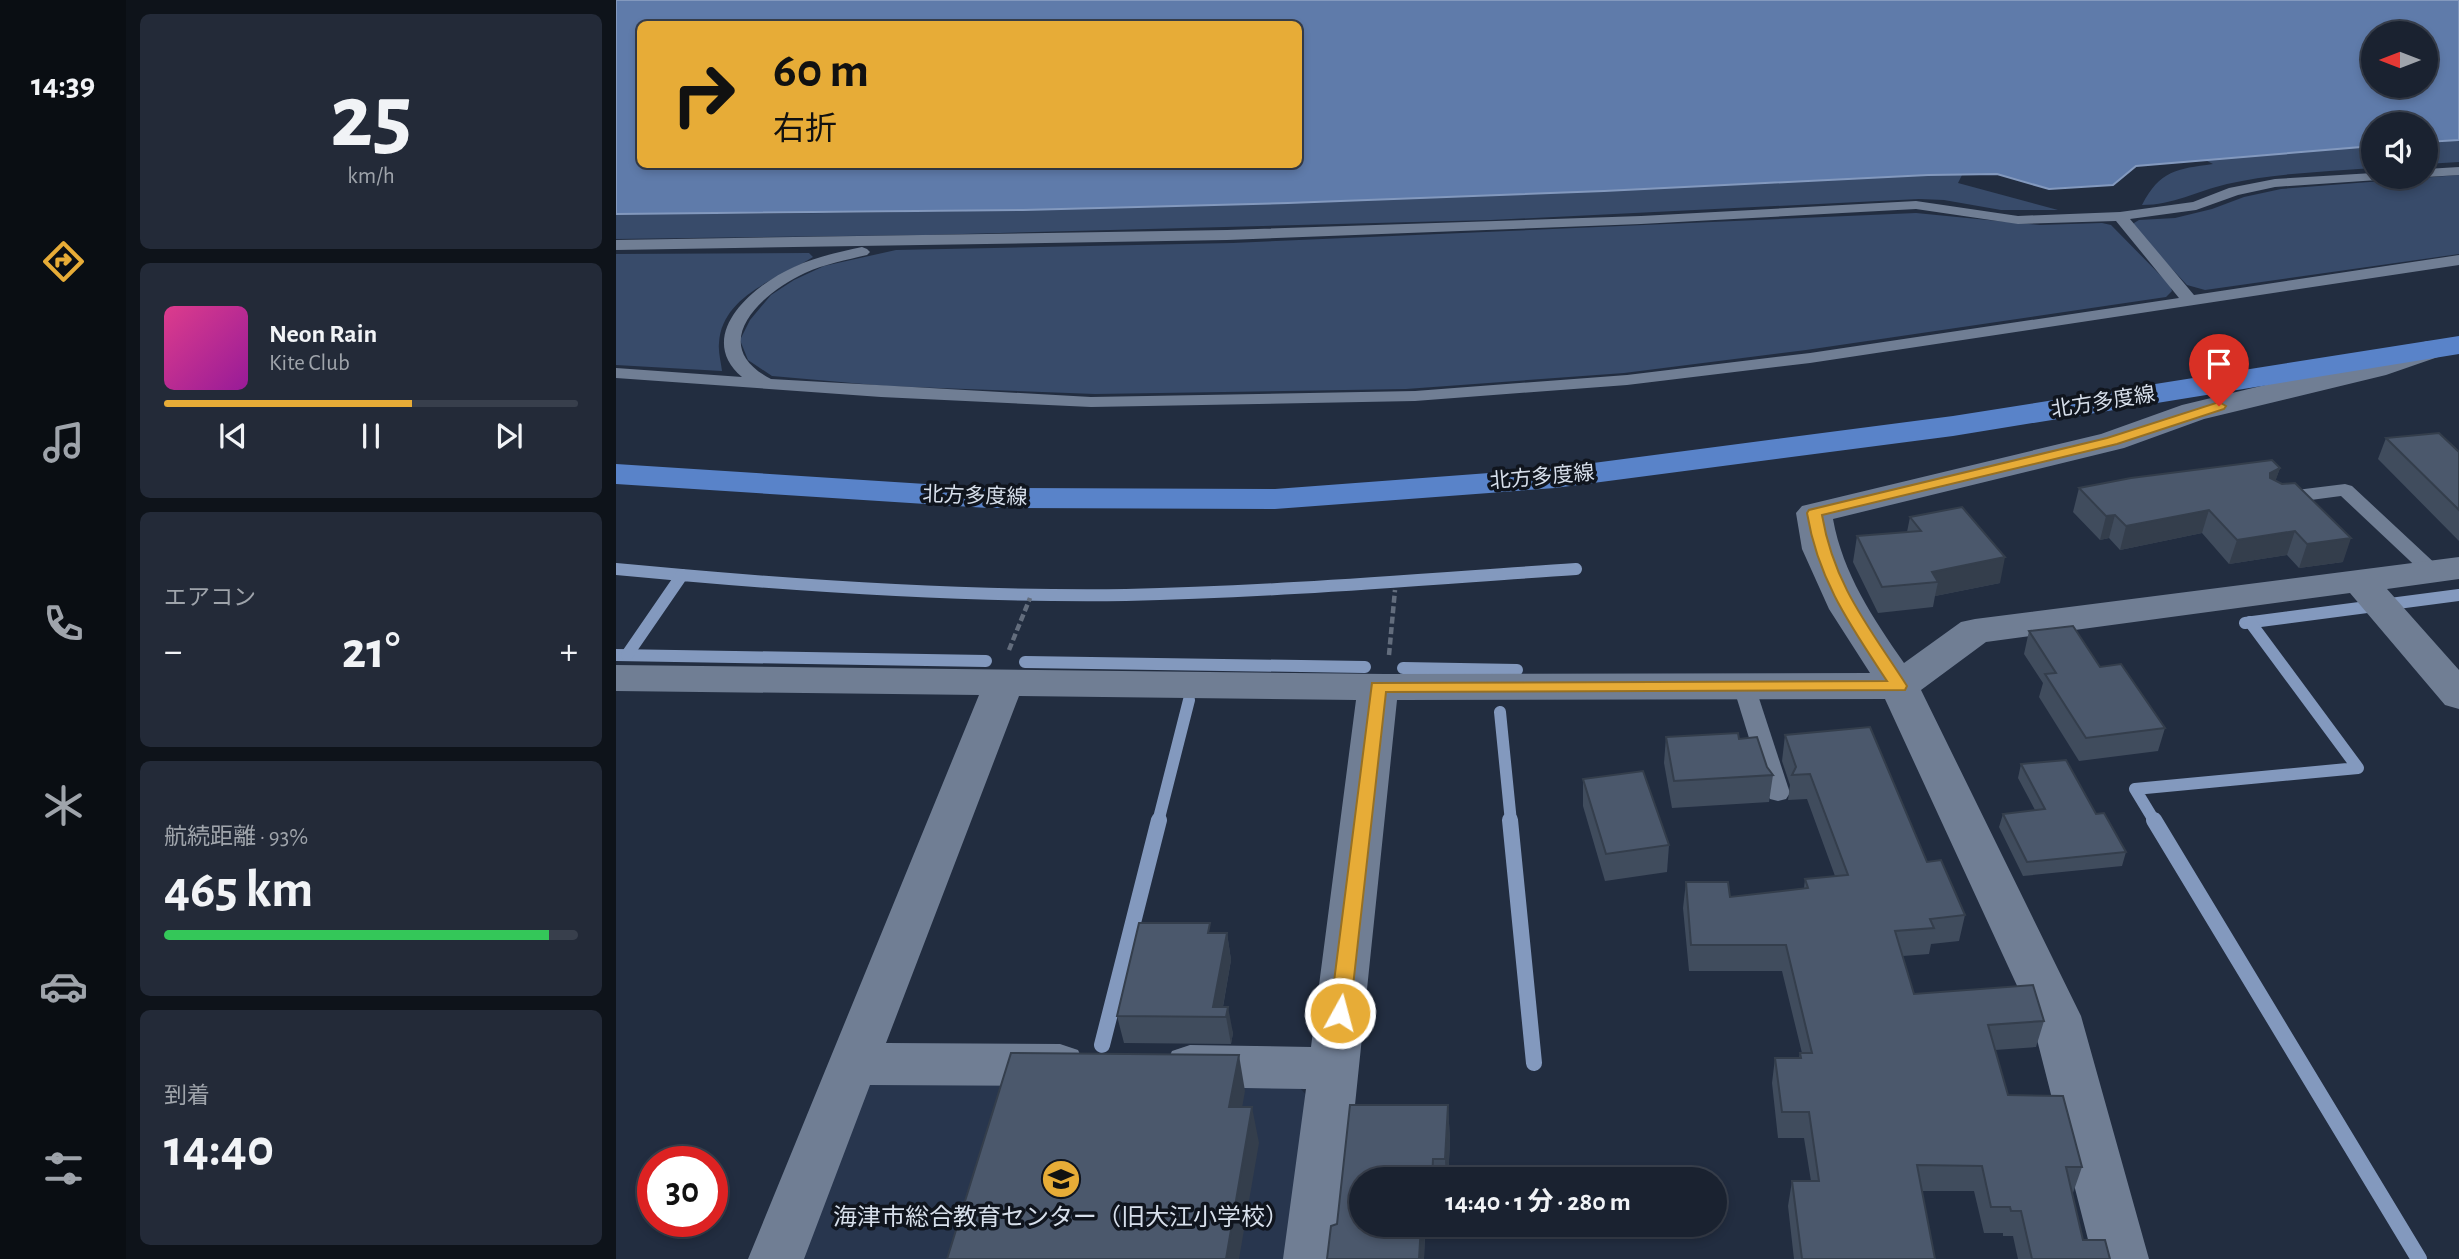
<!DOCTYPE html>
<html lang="ja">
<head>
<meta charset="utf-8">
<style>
  body { margin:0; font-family:"Alegreya Sans","Noto Sans JP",sans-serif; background:#232a38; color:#f1f3f6; height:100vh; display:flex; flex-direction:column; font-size:26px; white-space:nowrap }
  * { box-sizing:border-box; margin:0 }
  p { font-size:23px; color:#9fa4ab }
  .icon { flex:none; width:38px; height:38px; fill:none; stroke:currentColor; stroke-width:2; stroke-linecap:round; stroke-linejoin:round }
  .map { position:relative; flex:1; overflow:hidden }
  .side { display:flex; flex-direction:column; gap:14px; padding:14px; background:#0e131a; width:490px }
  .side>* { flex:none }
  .top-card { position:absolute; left:21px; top:21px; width:665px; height:147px; border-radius:10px; box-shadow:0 4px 10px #0003,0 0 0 2px #383f4c; background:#e7ac37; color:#111; overflow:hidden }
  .needle { width:46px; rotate:270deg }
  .fabs { position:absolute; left:1745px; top:21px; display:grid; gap:14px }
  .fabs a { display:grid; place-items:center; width:77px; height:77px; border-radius:50%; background:#1a2230; box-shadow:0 4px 10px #0003,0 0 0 2px #383f4c; font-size:35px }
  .speed { position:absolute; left:21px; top:1146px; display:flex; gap:14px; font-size:35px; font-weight:700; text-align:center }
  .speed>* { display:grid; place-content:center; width:91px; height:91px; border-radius:50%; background:#1a2230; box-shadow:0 4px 10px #0003,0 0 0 2px #383f4c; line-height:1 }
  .speed .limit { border:10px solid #d22; background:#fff; color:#111 }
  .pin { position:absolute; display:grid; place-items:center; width:60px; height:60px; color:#fff; margin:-72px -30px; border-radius:50% 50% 50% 0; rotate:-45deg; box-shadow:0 0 7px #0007 }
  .pin .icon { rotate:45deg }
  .me { position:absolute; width:77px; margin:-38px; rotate:7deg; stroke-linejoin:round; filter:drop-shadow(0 0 5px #0008) }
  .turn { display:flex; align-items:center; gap:24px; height:147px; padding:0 21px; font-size:32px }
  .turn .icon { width:91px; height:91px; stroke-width:2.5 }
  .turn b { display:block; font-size:49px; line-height:60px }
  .big { font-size:52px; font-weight:700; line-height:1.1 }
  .side .card { flex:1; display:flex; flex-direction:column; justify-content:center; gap:10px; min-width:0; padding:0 24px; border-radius:10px; background:#232a38 }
  .side .dial { align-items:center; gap:0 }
  .dial b { font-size:91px; line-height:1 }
  .song { display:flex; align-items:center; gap:21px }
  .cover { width:84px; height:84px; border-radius:10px; background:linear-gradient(135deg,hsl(330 70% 55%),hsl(300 70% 35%)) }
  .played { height:7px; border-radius:4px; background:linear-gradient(90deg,#e7ac37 60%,#383f4c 60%) }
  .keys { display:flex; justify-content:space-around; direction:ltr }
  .heat { display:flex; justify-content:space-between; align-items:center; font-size:38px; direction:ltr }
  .charge { height:10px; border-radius:5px; background:linear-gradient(90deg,#34c759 93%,#383f4c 0) }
  .trip { position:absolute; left:733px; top:1167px; width:378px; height:70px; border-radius:35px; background:#1a2230; box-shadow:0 4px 10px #0003,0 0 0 2px #383f4c; font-weight:700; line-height:70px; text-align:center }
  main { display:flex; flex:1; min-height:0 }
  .tab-bar { display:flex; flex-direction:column; width:126px; justify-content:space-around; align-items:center; background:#0a0e13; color:#9fa4ab }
  .tab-bar .icon { width:49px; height:49px }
  .tab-bar .on { color:#e7ac37 }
  .tab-bar b { font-size:32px; color:#f1f3f6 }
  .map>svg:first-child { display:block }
</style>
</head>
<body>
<main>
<nav class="tab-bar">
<b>14:39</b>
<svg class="icon on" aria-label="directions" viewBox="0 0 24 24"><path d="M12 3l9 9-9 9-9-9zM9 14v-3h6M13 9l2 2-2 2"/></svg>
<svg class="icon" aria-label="music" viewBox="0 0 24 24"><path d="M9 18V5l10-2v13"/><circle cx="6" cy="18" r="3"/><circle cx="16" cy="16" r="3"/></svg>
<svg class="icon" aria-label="phone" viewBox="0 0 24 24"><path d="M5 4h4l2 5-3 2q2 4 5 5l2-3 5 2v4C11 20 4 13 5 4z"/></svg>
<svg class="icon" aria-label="climate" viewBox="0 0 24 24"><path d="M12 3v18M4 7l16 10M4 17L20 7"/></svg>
<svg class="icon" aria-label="car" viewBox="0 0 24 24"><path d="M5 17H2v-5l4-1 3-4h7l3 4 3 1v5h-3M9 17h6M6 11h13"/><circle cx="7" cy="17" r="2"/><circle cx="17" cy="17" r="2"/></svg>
<svg class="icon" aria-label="filters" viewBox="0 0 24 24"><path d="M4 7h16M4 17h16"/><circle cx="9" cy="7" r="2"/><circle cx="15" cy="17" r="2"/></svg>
</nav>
<section class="side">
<div class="card dial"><b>25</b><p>km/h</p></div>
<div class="card">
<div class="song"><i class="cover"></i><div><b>Neon Rain</b><p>Kite Club</p></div></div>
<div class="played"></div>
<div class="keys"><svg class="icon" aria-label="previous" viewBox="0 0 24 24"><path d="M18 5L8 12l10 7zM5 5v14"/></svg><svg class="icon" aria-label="pause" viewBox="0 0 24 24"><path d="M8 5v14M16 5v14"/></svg><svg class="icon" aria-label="next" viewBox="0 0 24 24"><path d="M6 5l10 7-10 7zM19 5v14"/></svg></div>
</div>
<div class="card"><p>エアコン</p>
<div class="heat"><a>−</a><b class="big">21°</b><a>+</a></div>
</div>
<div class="card"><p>航続距離 · 93%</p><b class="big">465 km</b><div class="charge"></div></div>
<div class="card"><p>到着</p><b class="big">14:40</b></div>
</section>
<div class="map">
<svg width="1843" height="1259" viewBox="0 0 1843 1259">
  <rect width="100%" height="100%" fill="#222d40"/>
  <polygon fill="#28364e" points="264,1076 681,1085 695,1100 676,1259 175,1259 237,1094"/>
  <g fill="#384b6a">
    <polygon points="1843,140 1843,162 1810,164 1810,142"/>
    <path d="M1757,146V168C1708,172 1658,173 1611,184C1581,191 1557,205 1526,205C1544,170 1561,169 1597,164L1589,160Z"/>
    <path d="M1312,175H1346L1342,183L1442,210H1385L1328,200L1303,199L875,220L310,235L0,239V214C437,215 875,197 1312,175Z"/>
    <polygon points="1843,175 1843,254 1589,290 1571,285 1517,227 1518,223 1523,220 1559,218 1596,209 1628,197 1665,189"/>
    <polygon points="1300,213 1424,225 1486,223 1495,225 1554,285 1556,291 1550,297 1190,350 1008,373 790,389 479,394 270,386 156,376 132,360 124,340 134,320 155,295 178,280 208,266 280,250 617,243"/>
    <path d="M193,253L197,257C162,279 106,295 103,343C102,352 105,362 106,371L0,365V254Z"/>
  </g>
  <path fill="#5f7baa" stroke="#8399be" stroke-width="2" fill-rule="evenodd" d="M0,0H1843V140L1810,142V124H1757V146L1520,166L1497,185L1433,189L1381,174L1312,175L988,191L672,203L407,210L0,214ZM24,24H682V164H24ZM1757,33H1810V86H1757Z"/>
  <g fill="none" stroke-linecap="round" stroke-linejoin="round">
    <g stroke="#8399be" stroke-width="12">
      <polyline points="0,569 66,575"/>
      <polyline points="1629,623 1843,595"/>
      <polyline points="0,655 370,661"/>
      <path d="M11,655L66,575C214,588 362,597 510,595C660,592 810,579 960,569"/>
      <polyline points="409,662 749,667"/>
      <polyline points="787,668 901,670"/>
      <polyline points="884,712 895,822"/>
      <polyline points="542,822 573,700"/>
      <polyline points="1539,822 1519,789 1742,768 1634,622"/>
    </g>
    <g stroke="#8399be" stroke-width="16">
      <polyline points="894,820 918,1063"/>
      <polyline points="1538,820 1803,1259"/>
      <polyline points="486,1045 543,820"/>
    </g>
    <g stroke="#636d7d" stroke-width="4.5" stroke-dasharray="7 3.5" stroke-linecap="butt">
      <polyline points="393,650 414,598"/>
      <polyline points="773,655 779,590"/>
    </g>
    <g fill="#707e94" fill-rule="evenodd">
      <polygon points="1843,167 1843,175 1810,177 1808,177 1810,169"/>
      <path d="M1757,173V177H1764L1762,180L1659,187L1622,195L1580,210L1514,219L1578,295L1843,255V265L1194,363L1011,385L799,401L475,407L265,397L0,378V368L126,377C77,335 139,284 178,267C199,257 223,252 246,247L251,249L254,252L251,255C230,260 209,264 189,273C145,293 89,345 155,379L475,397L799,391L1011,375L1194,353L1563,298L1500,221L1402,224L1300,209L1025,224L611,240L0,250V240L611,230L1025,216L1300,201L1402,216L1504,212L1577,202L1613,188L1659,179Z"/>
      <polygon points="1729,484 1736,486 1824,568 1827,572 1824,576 1810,576 1725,496 1664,504 1654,498 1664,492"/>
      <polygon points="1128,679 1136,681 1139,686 1174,793 1170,799 1162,801 1154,799 1150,793 1117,686 1120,681"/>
    </g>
    <path fill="#707e94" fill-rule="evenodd" d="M1811,341L1822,343L1826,350L1822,357L1770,375L1588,419L1508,448L1217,519C1227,574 1257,618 1288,663L1345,622L1359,619L1843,557V579L1771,589L1843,670V709L1829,705L1734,593L1370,642L1305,690L1465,1016L1533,1259H1477L1415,1016L1269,699L781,700L723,1259H667L690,1089L574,1087L556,1081L549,1066L556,1051L574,1045L695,1047L740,700L403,696L270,1043L444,1044L462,1050L469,1065L462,1080L444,1086L254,1085L188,1259H132L363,695L0,691V665L769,674L1254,673L1213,609L1186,549L1180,513L1186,506L1485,434L1566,405L1749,361Z"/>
    <polygon fill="#5983c9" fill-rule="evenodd" points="1843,336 1843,354 1337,436 939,488 659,509 372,508 0,484 0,464 372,488 659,489 939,468 1337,416"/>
  </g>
  <g fill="#404c5d">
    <polygon points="1770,438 1843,452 1843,541 1762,459"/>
    <polygon points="1664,468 1659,481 1727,562 1683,568 1671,555 1613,564 1586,533 1504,550 1493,538 1484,540 1457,512 1463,488"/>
    <polygon points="1294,517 1384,583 1319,596 1317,607 1262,613 1237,562 1241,536 1291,532"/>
    <polygon points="1413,631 1484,667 1549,728 1542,751 1463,761 1423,697 1427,683 1408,654"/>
    <polygon points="1169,735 1311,862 1349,915 1343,941 1315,944 1313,954 1287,956 1298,994 1428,1021 1420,1047 1379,1050 1392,1095 1466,1167 1457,1193 1456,1193 1467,1240 1494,1259 1402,1259 1397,1236 1387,1236 1387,1233 1368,1233 1358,1191 1306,1191 1319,1259 1178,1259 1172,1206 1176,1181 1195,1181 1188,1138 1162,1138 1156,1083 1159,1058 1183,1058 1184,1053 1186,1053 1166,971 1073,971 1067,908 1070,882 1114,897 1188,888 1189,879 1219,876 1191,799 1172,800 1174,785 1166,761"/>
    <polygon points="1050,737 1123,739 1157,775 1153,802 1056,808 1048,763"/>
    <polygon points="1405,764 1480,814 1510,852 1506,866 1407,876 1383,827 1387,814 1419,810 1402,778"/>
    <polygon points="967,779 1053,845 1051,872 989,881 967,806"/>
    <polygon points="596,933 611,933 615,960 607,1007 617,1033 615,1044 508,1043 501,1016"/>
    <polygon points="734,1105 832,1105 834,1141 832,1180 746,1180 746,1225 818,1225 817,1233 809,1233 808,1259 711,1259 715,1226 721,1224"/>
  </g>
  <g fill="#343e4c">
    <polygon points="1664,468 1656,491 1654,473"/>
    <polygon points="1593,510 1586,533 1504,550 1510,526"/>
    <polygon points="1499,515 1493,538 1484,540 1490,516"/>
    <polygon points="1679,531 1671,555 1613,564 1621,540"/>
    <polygon points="1735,538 1727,562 1683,568 1691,544"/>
    <polygon points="1389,557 1384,583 1319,596 1322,582 1316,572"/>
    <polygon points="611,933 615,960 605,1017 597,1007"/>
    <polygon points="612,1007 617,1033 615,1044 610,1017"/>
    <polygon points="623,1055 629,1091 620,1143 613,1107"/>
    <polygon points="832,1105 834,1141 832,1180 830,1180 829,1159"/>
    <polygon points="636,1107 643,1143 623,1259 610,1259"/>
    <polygon points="805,1225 809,1225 808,1259 803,1259"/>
  </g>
  <g fill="#4b586c" stroke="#343e4c" stroke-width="2">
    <polygon points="1823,433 1843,452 1843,510 1770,438"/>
    <polygon points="1656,460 1664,468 1654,473 1654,478 1666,484 1679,483 1735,538 1691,544 1679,531 1621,540 1593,510 1510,526 1499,515 1490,516 1463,488 1515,478"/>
    <polygon points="1346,507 1389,557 1316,572 1322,582 1266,587 1241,536 1305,531 1294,517"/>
    <polygon points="1457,626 1484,667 1505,664 1549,728 1470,738 1429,674 1440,673 1413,631"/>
    <polygon points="1254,727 1311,862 1325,860 1349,915 1314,919 1318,928 1279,931 1298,994 1417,985 1428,1021 1372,1025 1392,1095 1447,1096 1466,1167 1450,1167 1467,1240 1489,1240 1494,1259 1416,1259 1405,1211 1395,1211 1394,1207 1375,1207 1366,1166 1301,1165 1319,1259 1186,1259 1176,1181 1203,1181 1193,1112 1166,1112 1159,1058 1185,1058 1184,1053 1196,1053 1170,945 1075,945 1070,882 1112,882 1114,897 1192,888 1189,879 1232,875 1194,774 1176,775 1180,767 1169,735"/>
    <polygon points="1122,733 1123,739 1141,737 1151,767 1157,775 1058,781 1050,737"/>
    <polygon points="1450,760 1480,814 1488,813 1510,852 1411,862 1387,814 1429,809 1405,764"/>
    <polygon points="1027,771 1053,845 990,854 967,779"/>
    <polygon points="523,923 594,923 592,933 611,933 597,1007 612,1007 610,1017 501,1016"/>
    <polygon points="395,1053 623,1055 613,1107 636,1107 610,1259 331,1259"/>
    <polygon points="734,1105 832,1105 829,1159 817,1159 816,1180 746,1180 746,1225 805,1225 803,1259 711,1259 715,1226 721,1224"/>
  </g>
  <path fill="#e7ac37" stroke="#967024" stroke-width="2" d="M1603,402L1610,406L1608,409L1501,444L1206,515C1218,586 1254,628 1291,686L1289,690L770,692L734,1013L731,1019L724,1021L717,1019L714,1013L756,683L1271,681C1234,625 1202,580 1191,513L1193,510L1491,438Z"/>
  <defs>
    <g id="school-disc" transform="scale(2.0125)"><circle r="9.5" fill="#e7ac37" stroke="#10151e"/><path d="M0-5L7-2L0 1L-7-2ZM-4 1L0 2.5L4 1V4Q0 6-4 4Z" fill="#111"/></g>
  </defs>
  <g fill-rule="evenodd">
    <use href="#school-disc" x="445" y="1179"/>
  </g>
  <g text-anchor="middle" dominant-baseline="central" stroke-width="7" stroke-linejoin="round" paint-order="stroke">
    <g font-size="21" fill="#d7dfeb" stroke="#10151e">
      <text transform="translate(1487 402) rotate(-9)">北方多度線</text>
      <text transform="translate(926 477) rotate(-5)">北方多度線</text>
      <text transform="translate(359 496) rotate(2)">北方多度線</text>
    </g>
    <g font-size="24" fill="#d7dfeb" stroke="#10151e">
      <text x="445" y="1218">海津市総合教育センター（旧大江小学校）</text>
    </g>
  </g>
</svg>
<div class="fabs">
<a><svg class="needle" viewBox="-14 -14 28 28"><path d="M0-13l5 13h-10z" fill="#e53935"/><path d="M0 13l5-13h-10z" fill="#9fa4ab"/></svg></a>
<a><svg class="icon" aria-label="sound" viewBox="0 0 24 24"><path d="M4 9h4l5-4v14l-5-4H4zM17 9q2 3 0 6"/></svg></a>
</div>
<div class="speed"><div class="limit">30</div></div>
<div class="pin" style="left:1603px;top:406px;background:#d93025"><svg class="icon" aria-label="arrive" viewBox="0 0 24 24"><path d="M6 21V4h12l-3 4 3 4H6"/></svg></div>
<svg class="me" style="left:724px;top:1013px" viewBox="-20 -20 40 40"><circle r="17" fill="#e7ac37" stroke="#fff" stroke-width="3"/><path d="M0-11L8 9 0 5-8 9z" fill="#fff"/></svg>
<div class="trip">14:40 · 1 分 · 280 m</div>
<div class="top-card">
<div class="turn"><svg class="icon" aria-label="right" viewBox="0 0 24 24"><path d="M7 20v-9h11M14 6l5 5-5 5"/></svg><div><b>60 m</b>右折</div></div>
</div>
</div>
</main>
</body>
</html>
